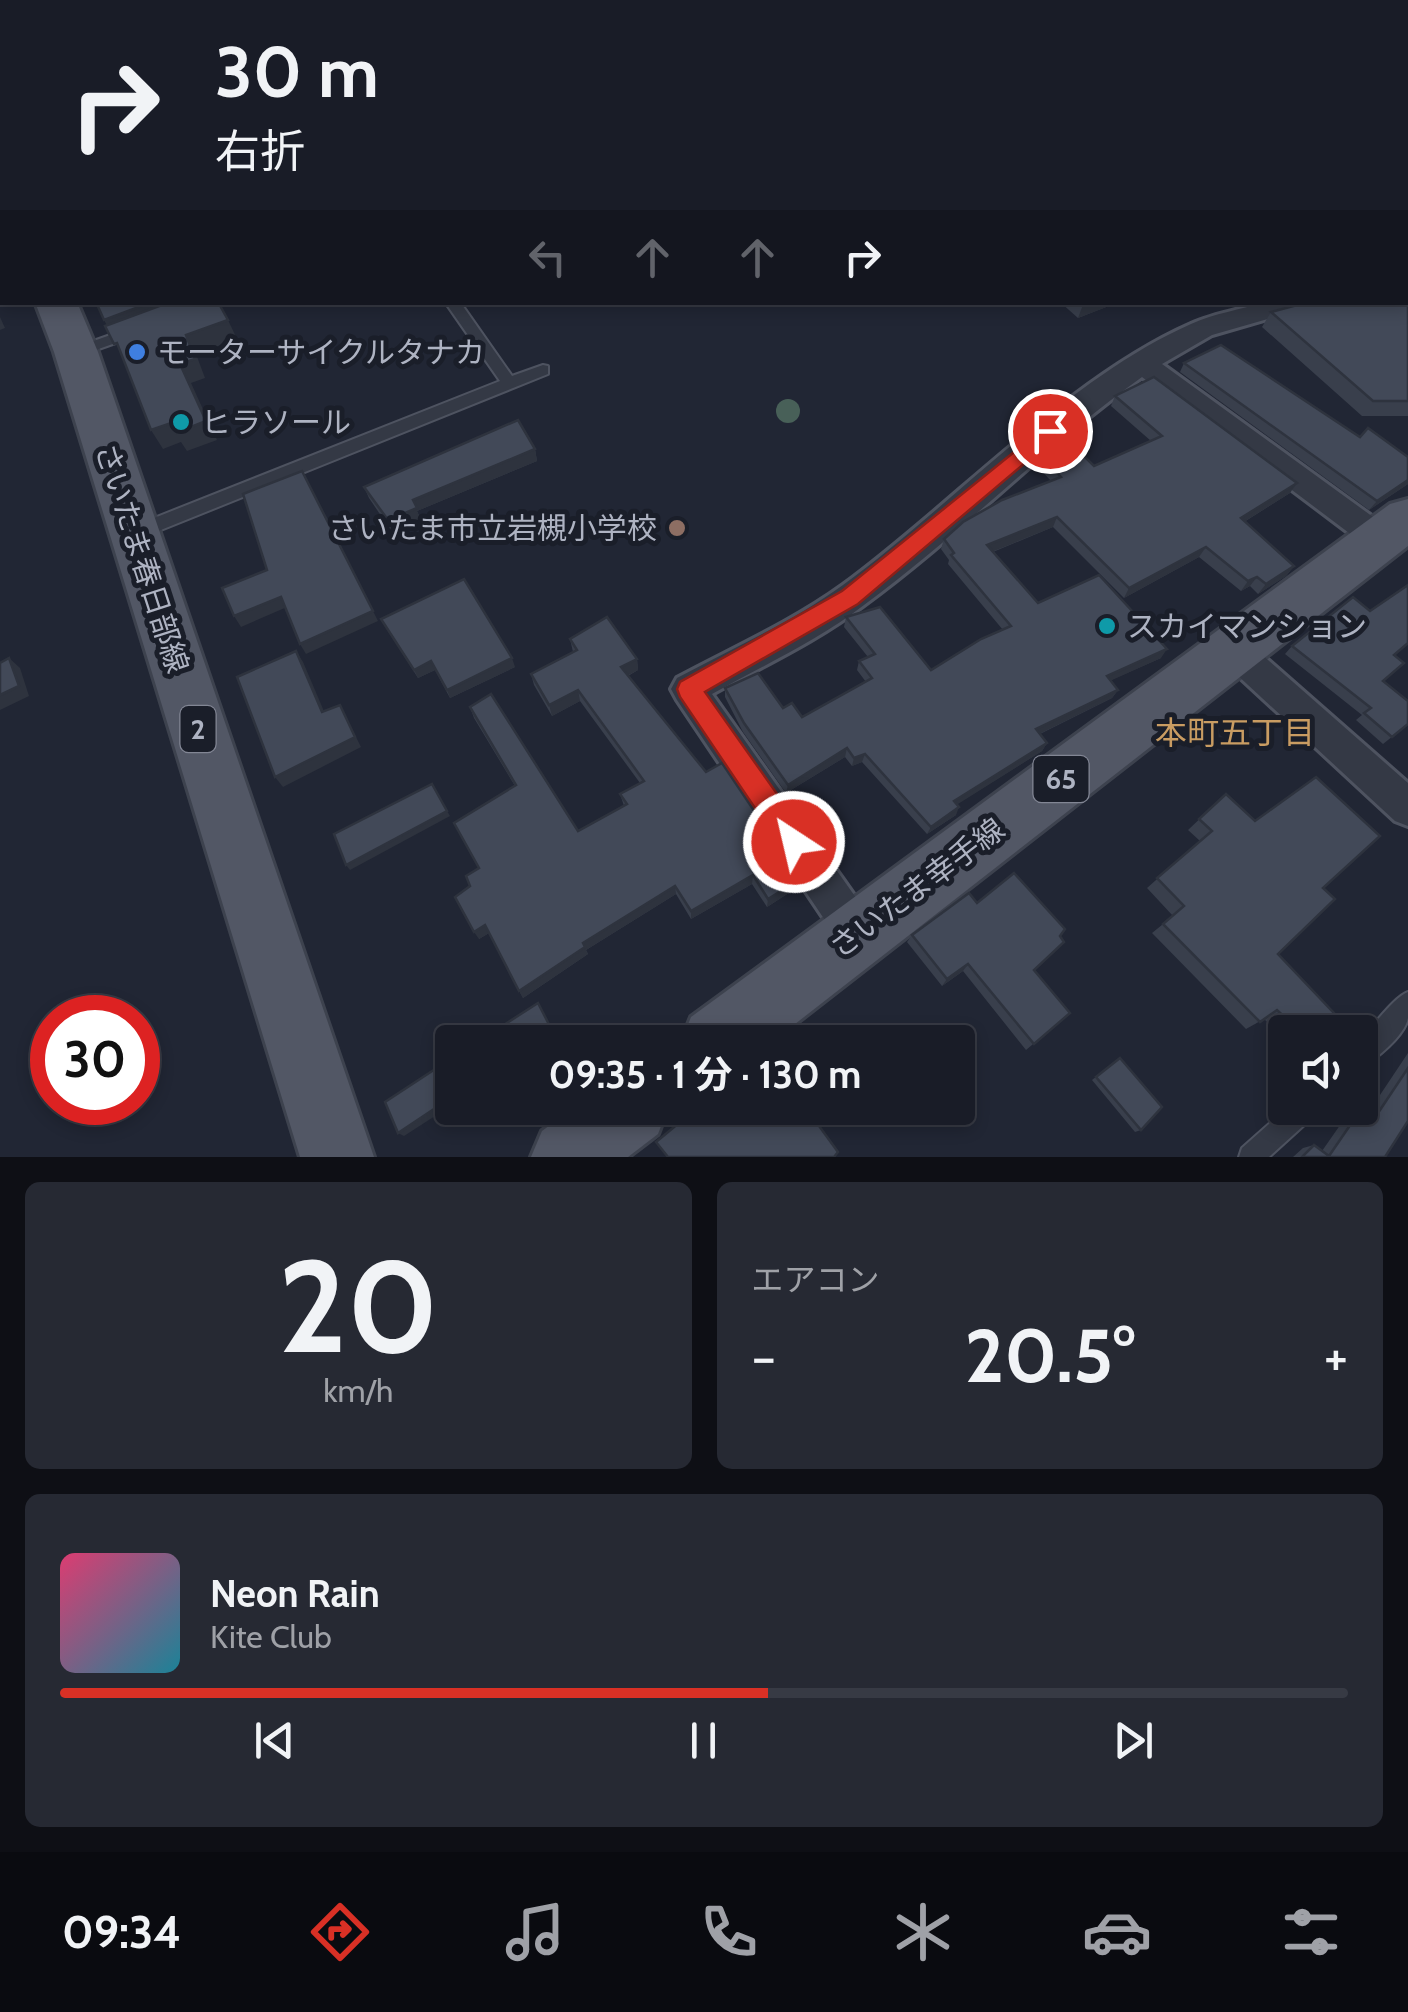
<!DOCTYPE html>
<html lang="ja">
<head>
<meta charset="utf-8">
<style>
  body { margin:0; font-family:Cabin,"Noto Sans JP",sans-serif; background:#262933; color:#f1f3f6; height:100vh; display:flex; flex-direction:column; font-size:38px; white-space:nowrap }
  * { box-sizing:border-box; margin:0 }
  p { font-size:32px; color:#9fa1a7 }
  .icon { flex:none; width:55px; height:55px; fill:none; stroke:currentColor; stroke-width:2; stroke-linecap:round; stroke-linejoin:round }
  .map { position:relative; height:1157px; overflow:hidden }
  .details { display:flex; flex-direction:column; gap:25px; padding:25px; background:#0e0f15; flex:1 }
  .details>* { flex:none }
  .top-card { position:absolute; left:0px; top:0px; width:1410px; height:305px; box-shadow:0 5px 15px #0003,0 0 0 2px #373a44; background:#191c27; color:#f1f3f6; overflow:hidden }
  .controls { position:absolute; left:1268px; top:1015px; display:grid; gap:20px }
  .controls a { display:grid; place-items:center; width:110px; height:110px; border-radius:10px; background:#191c27; box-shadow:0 5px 15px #0003,0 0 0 2px #373a44; font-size:50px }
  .speed { position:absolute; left:30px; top:995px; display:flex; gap:20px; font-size:50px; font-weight:700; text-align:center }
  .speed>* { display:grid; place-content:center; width:130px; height:130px; border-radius:50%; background:#191c27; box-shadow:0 5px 15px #0003,0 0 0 2px #373a44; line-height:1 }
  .speed .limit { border:15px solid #d22; background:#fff; color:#111 }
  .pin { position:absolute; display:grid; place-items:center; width:85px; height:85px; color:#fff; margin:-42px; border:5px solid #fff; border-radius:50%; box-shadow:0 2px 10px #0007 }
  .me { position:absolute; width:110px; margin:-55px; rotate:325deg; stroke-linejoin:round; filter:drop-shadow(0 0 8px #0008) }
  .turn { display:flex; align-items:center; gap:35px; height:210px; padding:0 50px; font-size:45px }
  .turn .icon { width:130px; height:130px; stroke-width:2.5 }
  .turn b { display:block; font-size:70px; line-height:85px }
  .lanes { display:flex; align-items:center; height:95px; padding:0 50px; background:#0003; justify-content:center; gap:50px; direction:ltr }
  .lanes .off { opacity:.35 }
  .big { font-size:75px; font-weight:700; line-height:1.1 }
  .details .widget { flex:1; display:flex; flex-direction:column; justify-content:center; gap:15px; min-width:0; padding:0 35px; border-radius:15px; background:#262933 }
  .details .dial { align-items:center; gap:0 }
  .dial b { font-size:130px; line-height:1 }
  .song { display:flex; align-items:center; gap:30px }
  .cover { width:120px; height:120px; border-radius:15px; background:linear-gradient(135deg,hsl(340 70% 55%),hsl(190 70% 35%)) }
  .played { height:10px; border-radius:5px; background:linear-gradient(90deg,#d93025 55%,#373a44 55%) }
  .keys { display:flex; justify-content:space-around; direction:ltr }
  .heat { display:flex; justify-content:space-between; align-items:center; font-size:55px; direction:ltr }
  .details .tiles { flex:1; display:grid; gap:25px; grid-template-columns:1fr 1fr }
  .widget:last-child { grid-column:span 2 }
  .trip { position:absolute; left:435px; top:1025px; width:540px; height:100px; border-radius:10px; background:#191c27; box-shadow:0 5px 15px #0003,0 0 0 2px #373a44; font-weight:700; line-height:100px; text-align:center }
  .tab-bar { display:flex; height:160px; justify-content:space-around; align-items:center; background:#0a0b10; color:#9fa1a7 }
  .tab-bar .icon { width:70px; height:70px }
  .tab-bar .on { color:#d93025 }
  .tab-bar b { font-size:45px; color:#f1f3f6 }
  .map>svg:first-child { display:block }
</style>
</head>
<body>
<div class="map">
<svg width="1408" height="1157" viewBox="0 0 1408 1157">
  <rect width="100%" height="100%" fill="#212634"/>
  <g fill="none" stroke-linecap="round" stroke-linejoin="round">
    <g stroke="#4e5360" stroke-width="4">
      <g id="lane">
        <polygon points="664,0 677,0 678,2 666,2"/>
        <polygon points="445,302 460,302 512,376 543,365 548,366 548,374 141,538 129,538 127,533 129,528 500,381"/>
        <polygon points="133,327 140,332 138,335 76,357 69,352 71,349"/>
        <path d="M1408,992C1408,1000 1408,1010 1408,1018C1405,1035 1376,1060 1360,1067V1039C1373,1027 1394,997 1408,992Z"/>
        <polygon points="1287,1108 1316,1108 1313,1117 1269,1157 1239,1157 1242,1148"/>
      </g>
    </g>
    <g stroke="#4e5360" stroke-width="6">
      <g id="street">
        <polygon points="2,267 2,283 0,284 0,268"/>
        <path d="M1265,302H1303L1288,313L1212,335L1162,364L1391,530L1396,539L1391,548L1380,551L1369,548L1142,377C1044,447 961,534 864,605C817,641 764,665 712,694L871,919L877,933L871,947L857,953L843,947L677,700L671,689L677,678C733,648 792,622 843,585C953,505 1068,378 1191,324C1215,313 1240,310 1265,302Z"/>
        <polygon points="1232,634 1244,639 1408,783 1408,826 1395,821 1220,659 1215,649 1220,639"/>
      </g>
    </g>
    <g stroke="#3d424e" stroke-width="6">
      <g id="primary">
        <rect x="0" y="175" width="2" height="26"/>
        <polygon points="35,302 77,302 98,352 374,1157 300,1157 54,352"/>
        <polygon points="1408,499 1408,546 772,1042 681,1042 691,1017 1390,504"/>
        <polygon points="573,1108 668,1108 658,1134 628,1157 531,1157 542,1131"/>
      </g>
    </g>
    <g stroke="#3e434f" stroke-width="60">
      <g id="highway">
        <polyline points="116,2 119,0"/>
        <polyline points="0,64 2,63"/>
      </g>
    </g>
    <use href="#lane" fill="#343945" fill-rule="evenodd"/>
    <use href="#street" fill="#343945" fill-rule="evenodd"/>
    <use href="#primary" fill="#525765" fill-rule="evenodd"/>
    <use href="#highway" stroke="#6a6452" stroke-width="55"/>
    <polyline stroke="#585e6d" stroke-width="5" stroke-dasharray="6 6" stroke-linecap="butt" points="1015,0 1021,2"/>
  </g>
  <circle fill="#486058" cx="788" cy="411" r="12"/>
  <g fill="#393f4c">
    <polygon points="1132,0 1408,0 1408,128 1408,2 1136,2"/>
    <polygon points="1408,170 1408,416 1362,416 1262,327 1271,312 1295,306 1297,302 1408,302"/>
    <polygon points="1060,302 1119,302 1078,318"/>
    <polygon points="1184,363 1408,484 1369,510 1180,372"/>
    <polygon points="1115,396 1290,493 1244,522 1294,566 1286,576 1258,594 1250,586 1241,591 1199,557 1124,598 1053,527 993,552 1038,603 1161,658 1111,680 1118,690 1112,698 1040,734 1047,743 1042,751 957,804 956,815 927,834 862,762 852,766 845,757 786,793 743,732 725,697 725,688 783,708 802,717 866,682 857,670 859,661 868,657 844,627 846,617 931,670 1003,630 948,564 949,560 941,549 944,539 1051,481 1037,466 1041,456 1094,466 1151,441 1111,406"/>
    <polygon points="535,449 537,461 417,511 421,520 392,532 369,498 364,487"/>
    <polygon points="381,619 515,667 450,698 435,670 418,678"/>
    <polygon points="570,639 637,659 638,670 628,676 706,772 800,879 798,887 767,907 752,884 691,919 676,894 586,950 588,954 523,998 489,933 479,939 470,886 515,786 474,718 470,707 578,831 624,806 620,794 640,783 580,701 552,716 534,685 531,674 573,652"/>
    <polygon points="1292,646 1394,655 1384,681 1408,724 1383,744 1356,720 1362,715 1285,654"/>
    <polygon points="1226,794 1323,888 1278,954 1352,1032 1285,1032 1285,1039 1264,1019 1246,1029 1152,933 1173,916 1147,888 1200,841 1188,830"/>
    <polygon points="912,935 1070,1013 1026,1050 963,971 942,986 907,942"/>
    <polygon points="1408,1053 1408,1121 1385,1157 1293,1157 1303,1148 1314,1145 1322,1151 1352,1108 1360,1108 1360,1101 1368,1099 1374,1104"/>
    <polygon points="1120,1058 1141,1130 1135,1132 1092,1080"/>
  </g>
  <g fill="#2e333e">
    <polygon points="933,0 948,0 943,2 928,2"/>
    <polygon points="152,302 187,302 110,331 104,320"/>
    <polygon points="1084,302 1119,302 1078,318"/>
    <polygon points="0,317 5,328 0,330"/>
    <polygon points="228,320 237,339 196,354 205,378 191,383 217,440 187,451 181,442 163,449 151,430 180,364 186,335"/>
    <polygon points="535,449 537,461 417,511 421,520 392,532 388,520 413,500"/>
    <polygon points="1408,480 1408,484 1369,510 1377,501"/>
    <polygon points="1297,483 1290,493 1234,528 1241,518"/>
    <polygon points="1057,517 1053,527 984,555 987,545"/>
    <polygon points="1206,547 1199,557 1124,598 1129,588"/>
    <polygon points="1294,566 1286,576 1258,594 1266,584"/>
    <polygon points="1257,577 1250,586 1241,591 1248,581"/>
    <polygon points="281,597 287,607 241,627 234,616"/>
    <polygon points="373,611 378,621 306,654 300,644"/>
    <polygon points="1167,649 1161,658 1101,685 1107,676"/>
    <polygon points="296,651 303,662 329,723 322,712"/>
    <polygon points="9,658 20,668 29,696 0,710 0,695"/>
    <polygon points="512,658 515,667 450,698 447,690"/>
    <polygon points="637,659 638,670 623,678 621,667"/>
    <polygon points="431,661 435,670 418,678 414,670"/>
    <polygon points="578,690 580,701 552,716 549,705"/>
    <polygon points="1118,690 1112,698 1031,738 1036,729"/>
    <polygon points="340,705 361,747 283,787 275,777"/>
    <polygon points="1047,743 1042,751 950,809 954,801"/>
    <polygon points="847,748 845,757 786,793 788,785"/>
    <polygon points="865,754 862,762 852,766 854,758"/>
    <polygon points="959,807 956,815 927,834 931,827"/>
    <polygon points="447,811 450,816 350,870 346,865"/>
    <polygon points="753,875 752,884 691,919 691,911"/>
    <polygon points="800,879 798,887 767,907 768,899"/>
    <polygon points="675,886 676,894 586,950 588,954 523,998 519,991 583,943"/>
    <polygon points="485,925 489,933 479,939 474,932"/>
    <polygon points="968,964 963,971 942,986 947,979"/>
    <polygon points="452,1097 452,1105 404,1136 398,1133"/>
    <polygon points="545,1108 554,1108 526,1126 523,1123"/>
  </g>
  <g fill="#424958" stroke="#2e333e" stroke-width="2.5">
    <polygon points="0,0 82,0 82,2 2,2 2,23 0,23"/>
    <polygon points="142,0 285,0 287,2 141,2"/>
    <polygon points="305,0 496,0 496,2 308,2"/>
    <polygon points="708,0 933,0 928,2 702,2"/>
    <polygon points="1026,0 1084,0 1079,2 1025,2"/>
    <polygon points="1149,0 1408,0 1408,117 1408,2 1153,2"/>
    <polygon points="2,81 2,114 0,109 0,82"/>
    <polygon points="1408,170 1408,401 1373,401 1271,312 1301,304 1298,302 1408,302"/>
    <polygon points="96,302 152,302 104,320"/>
    <polygon points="170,302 218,302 228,320 186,335 195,359 180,364 206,421 176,433 171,423 151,430 117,343 114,344 105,326"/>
    <polygon points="1221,345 1360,437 1368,428 1408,457 1408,480 1377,501 1184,363"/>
    <polygon points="1154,377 1297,483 1241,518 1294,566 1266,584 1257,577 1248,581 1206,547 1129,588 1057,517 987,545 1038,603 1099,575 1167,649 1107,676 1118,690 1036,729 1047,743 954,801 959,807 931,827 865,754 854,758 847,748 788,785 744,723 725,688 758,673 783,708 792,703 802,717 872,678 859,661 875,654 846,617 880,607 931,670 981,639 1011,626 951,555 954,553 944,539 963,522 1002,500 1061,477 1041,456 1045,452 1070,442 1094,466 1162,436 1115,396"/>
    <polygon points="518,420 535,449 413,500 417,508 388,520 364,487"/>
    <polygon points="302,471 373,611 300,644 281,597 234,616 222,588 267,570 243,494"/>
    <polygon points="464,579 512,658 447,690 431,661 414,670 381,619"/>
    <polygon points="1408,585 1408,643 1394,655 1404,663 1383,681 1408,701 1408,724 1392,737 1364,713 1371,708 1292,646 1353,597 1370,611"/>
    <polygon points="607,617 637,659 621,667 706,772 722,763 800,879 768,899 753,875 691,911 675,886 583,943 585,947 519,991 485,925 474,932 455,897 470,886 466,876 479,868 454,823 516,785 470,707 491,694 578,831 627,804 620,794 644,781 578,690 549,705 531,674 577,650 570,639"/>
    <polygon points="296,651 322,712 340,705 355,737 275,777 237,677"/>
    <polygon points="9,658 19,686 0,695 0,663"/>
    <polygon points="1316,777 1380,836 1323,888 1335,899 1278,954 1352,1032 1301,1032 1277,1010 1260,1022 1163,924 1184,906 1157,878 1212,831 1199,819 1226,794 1255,821"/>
    <polygon points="432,784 447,811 346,865 334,834"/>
    <polygon points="1014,873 1065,929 1060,936 1064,942 1034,970 1070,1013 1034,1044 968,964 947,979 912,935 969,893 977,903"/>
    <polygon points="538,1003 558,1042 477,1042"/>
    <polygon points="452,1058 452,1097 398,1133 385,1102"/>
    <polygon points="1120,1058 1162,1107 1141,1130 1096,1077"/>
    <polygon points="1408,1068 1408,1121 1385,1157 1302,1157 1314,1145 1329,1156 1368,1099 1380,1110"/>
    <polygon points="515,1108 545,1108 523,1123"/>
    <polygon points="697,1108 806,1108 838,1152 834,1157 668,1157 656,1142"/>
  </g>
  <polygon fill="#d93025" stroke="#8d1f18" stroke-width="2.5" points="1050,423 1060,431 1057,436 858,604 705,692 804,832 808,842 804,851 794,855 784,851 680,697 677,689 680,682 842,591"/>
  <circle fill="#3f7fe0" stroke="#1a1e29" stroke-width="4" cx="137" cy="352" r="10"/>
  <g fill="#0f9aa8" stroke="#1a1e29" stroke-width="4">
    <circle cx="181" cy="422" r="10"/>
    <circle cx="1107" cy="626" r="10"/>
  </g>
  <circle fill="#8d6e63" stroke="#1a1e29" stroke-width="4" cx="677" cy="528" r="10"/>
  <g text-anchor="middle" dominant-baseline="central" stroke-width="10" stroke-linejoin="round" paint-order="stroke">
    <g fill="#1a1e29" stroke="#828694" stroke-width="2.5">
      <rect x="180.5" y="706" width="35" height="46" rx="8"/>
      <rect x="1033.5" y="756" width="55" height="46" rx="8"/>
    </g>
    <g font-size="28" font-weight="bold" fill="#aeb3c2">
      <text x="198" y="729">2</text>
      <text x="1061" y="779">65</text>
    </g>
    <g font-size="30" fill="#aeb3c2" stroke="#1a1e29" text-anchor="start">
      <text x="157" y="352">モーターサイクルタナカ</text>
      <text x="201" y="422">ヒラソール</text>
      <text x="657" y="528" text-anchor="end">さいたま市立岩槻小学校</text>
      <text x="1127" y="626">スカイマンション</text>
    </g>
    <g font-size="30" fill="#aeb3c2" stroke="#1a1e29">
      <text transform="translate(142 558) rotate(72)">さいたま春日部線</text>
      <text transform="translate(917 888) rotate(-37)">さいたま幸手線</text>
    </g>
    <g font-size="32" fill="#c99c62" stroke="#1a1e29">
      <text x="1235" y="732">本町五丁目</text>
    </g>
  </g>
</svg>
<div class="controls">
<a><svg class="icon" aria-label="sound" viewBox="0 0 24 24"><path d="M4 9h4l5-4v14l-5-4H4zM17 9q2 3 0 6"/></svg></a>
</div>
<div class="speed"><div class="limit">30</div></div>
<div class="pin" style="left:1050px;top:431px;background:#d93025"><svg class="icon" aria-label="arrive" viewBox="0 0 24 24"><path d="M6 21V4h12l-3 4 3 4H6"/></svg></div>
<svg class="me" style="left:794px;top:842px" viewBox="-20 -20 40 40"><circle r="17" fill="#d93025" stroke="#fff" stroke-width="3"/><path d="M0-11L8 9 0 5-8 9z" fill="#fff"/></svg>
<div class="trip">09:35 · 1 分 · 130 m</div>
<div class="top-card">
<div class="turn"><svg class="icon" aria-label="right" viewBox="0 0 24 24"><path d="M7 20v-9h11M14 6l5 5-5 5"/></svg><div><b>30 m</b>右折</div></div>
<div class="lanes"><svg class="icon off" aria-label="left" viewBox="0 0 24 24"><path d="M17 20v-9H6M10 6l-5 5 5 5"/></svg><svg class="icon off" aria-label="ahead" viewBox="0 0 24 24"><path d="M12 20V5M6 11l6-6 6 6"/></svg><svg class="icon off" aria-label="ahead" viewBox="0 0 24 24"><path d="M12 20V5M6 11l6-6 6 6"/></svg><svg class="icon" aria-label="right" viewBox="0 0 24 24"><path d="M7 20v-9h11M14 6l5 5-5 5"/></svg></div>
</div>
</div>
<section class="details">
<div class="tiles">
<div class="widget dial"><b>20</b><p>km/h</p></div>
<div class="widget"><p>エアコン</p>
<div class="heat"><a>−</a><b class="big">20.5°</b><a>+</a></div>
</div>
<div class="widget">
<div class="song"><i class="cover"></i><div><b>Neon Rain</b><p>Kite Club</p></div></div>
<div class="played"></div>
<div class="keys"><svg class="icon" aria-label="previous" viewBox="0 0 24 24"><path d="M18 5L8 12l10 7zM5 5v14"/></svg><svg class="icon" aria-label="pause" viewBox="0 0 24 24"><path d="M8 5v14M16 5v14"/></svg><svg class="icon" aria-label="next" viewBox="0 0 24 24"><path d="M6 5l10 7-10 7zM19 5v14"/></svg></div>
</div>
</div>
</section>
<nav class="tab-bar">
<b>09:34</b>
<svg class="icon on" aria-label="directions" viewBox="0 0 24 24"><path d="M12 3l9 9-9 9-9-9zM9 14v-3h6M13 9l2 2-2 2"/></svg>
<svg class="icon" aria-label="music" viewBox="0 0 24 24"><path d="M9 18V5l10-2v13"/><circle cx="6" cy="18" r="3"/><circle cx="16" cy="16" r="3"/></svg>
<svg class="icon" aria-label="phone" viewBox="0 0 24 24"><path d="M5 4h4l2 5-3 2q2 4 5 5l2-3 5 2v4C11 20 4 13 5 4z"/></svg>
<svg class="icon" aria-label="climate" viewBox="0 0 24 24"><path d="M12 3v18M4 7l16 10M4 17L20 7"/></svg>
<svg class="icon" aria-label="car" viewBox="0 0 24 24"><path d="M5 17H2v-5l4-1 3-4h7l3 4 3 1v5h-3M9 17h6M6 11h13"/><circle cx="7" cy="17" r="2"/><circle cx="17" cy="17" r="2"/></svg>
<svg class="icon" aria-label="filters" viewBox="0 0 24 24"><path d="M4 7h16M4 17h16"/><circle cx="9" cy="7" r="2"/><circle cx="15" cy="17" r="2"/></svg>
</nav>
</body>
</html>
